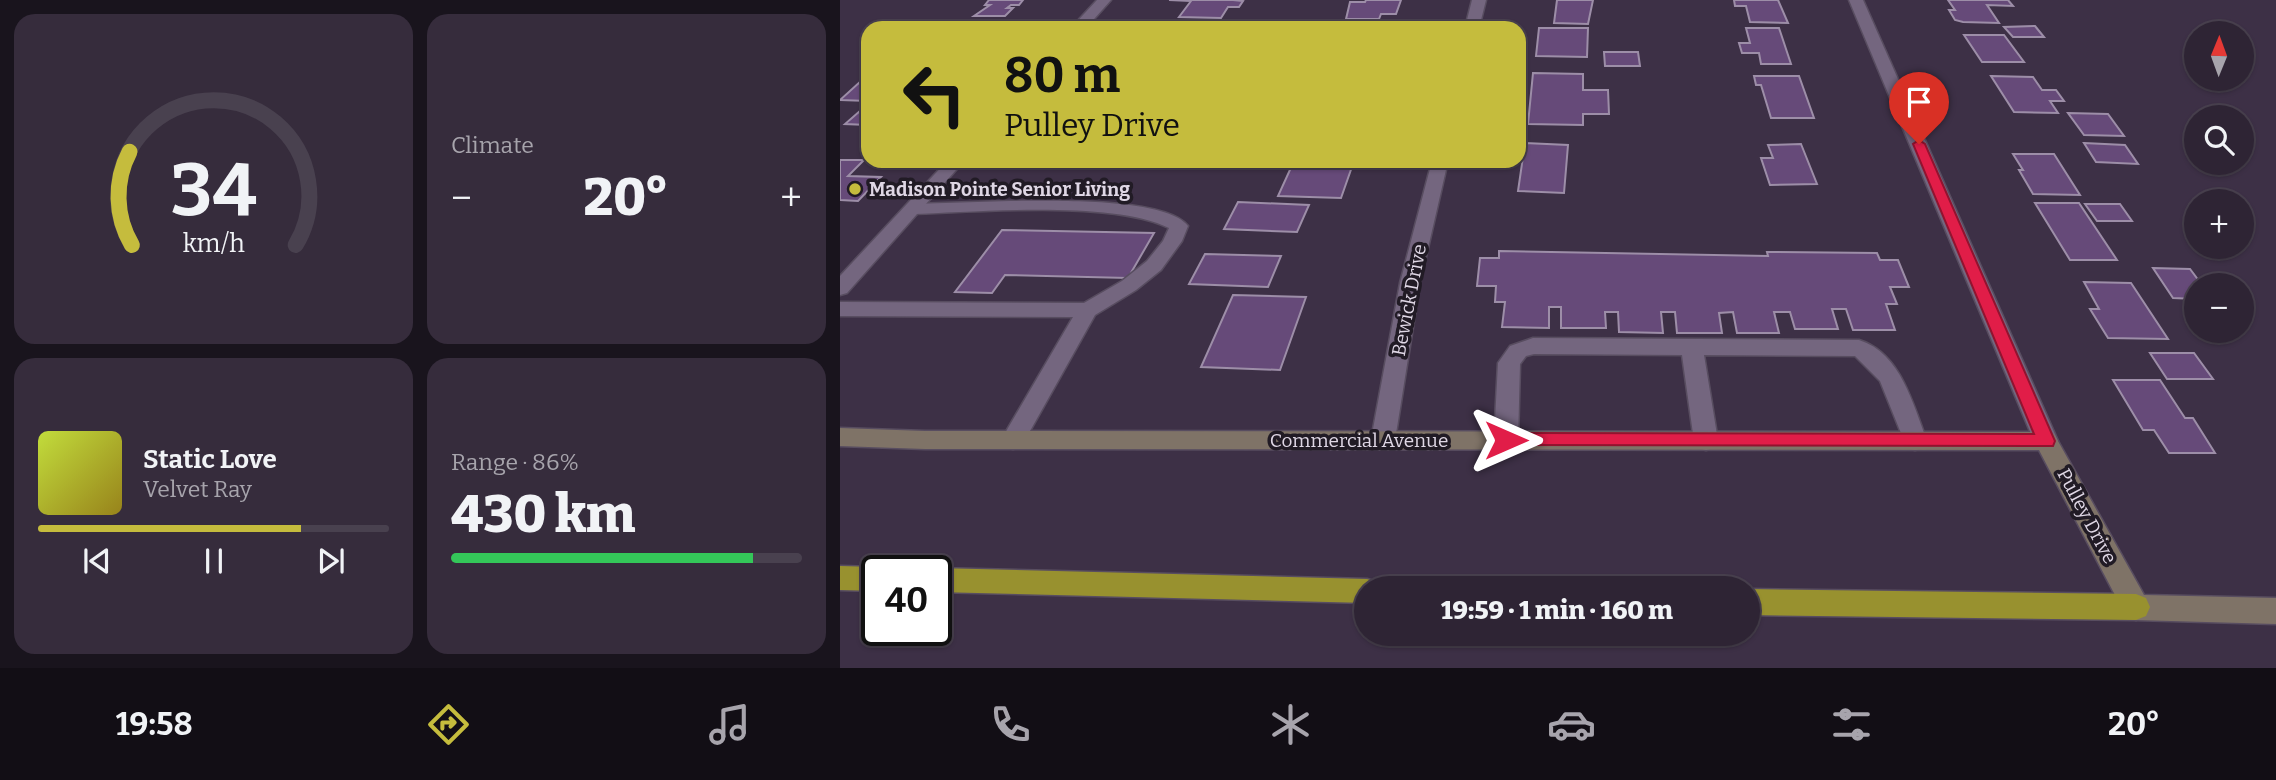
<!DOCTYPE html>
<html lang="en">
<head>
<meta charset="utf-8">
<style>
  body { margin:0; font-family:Bitter,serif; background:#362c3c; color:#f1f3f6; height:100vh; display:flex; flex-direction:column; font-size:26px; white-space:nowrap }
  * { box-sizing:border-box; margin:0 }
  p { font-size:23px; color:#a7a4ac }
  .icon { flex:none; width:38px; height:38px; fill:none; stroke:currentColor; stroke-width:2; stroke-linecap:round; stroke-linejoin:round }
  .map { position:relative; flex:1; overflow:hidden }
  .details { display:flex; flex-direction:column; gap:14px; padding:14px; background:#19141d; width:840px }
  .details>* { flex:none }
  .guide { position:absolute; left:21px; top:21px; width:665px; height:147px; border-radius:21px; box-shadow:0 2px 5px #0004,0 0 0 2px #49414f; background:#c5bc3d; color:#111; overflow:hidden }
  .needle { width:46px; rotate:1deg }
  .buttons { position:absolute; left:1344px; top:21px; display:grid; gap:14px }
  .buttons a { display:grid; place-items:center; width:70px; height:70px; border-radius:50%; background:#2e2434; box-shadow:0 2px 5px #0004,0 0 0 2px #49414f; font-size:35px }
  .speed { position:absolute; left:21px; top:555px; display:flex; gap:14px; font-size:35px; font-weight:700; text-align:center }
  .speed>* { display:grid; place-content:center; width:91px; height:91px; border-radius:50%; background:#2e2434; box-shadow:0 2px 5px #0004,0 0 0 2px #49414f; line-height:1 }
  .speed .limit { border:4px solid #111; border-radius:10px; background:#fff; color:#111 }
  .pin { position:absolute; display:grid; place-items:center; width:60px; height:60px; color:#fff; margin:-72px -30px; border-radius:50% 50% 50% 0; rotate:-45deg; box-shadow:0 0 7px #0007 }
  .pin .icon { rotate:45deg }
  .me { position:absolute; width:77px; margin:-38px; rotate:90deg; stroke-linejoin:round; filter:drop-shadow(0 0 5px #0008) }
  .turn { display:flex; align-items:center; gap:24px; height:147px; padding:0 28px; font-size:32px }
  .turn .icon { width:91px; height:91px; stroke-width:2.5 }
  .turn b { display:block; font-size:49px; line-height:60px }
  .big { font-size:52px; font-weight:800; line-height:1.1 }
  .details .widget { flex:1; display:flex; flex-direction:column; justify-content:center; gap:10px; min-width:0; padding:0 24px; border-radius:21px; background:#362c3c }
  .details .dial { align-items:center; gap:0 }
  .dial svg { height:182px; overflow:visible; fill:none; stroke:#49414f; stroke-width:7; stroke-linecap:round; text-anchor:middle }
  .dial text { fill:#f1f3f6; stroke:none }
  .song { display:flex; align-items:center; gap:21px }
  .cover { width:84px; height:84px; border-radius:10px; background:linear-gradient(135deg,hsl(70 70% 55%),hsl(50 70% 35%)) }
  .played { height:7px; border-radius:4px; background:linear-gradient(90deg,#c5bc3d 75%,#49414f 75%) }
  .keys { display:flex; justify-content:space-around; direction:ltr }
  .heat { display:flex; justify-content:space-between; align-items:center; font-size:38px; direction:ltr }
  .charge { height:10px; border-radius:5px; background:linear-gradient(90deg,#34c759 86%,#49414f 0) }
  .details .tiles { flex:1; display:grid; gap:14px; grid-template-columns:repeat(2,1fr) }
  .trip { position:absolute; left:514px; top:576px; width:406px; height:70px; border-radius:35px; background:#2e2434; box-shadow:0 2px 5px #0004,0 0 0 2px #49414f; font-weight:800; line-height:70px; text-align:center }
  .dock { display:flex; height:112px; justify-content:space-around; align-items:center; background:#120e15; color:#a7a4ac }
  .dock .icon { width:49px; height:49px }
  .dock .selected { color:#c5bc3d }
  .dock b { font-size:32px; color:#f1f3f6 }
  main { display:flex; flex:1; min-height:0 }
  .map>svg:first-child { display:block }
</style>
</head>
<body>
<main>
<section class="details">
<div class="tiles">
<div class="widget dial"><svg viewBox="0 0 100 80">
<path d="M14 69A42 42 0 1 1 86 69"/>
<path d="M14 69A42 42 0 0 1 13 28" stroke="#c5bc3d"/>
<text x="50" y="56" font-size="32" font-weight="700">34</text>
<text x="50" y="72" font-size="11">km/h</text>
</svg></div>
<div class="widget"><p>Climate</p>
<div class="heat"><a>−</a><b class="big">20°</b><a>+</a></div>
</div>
<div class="widget">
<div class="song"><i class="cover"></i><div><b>Static Love</b><p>Velvet Ray</p></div></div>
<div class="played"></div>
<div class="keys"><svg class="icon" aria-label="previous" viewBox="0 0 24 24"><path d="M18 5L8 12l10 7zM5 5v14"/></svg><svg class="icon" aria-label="pause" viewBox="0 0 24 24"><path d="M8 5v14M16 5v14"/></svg><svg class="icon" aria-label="next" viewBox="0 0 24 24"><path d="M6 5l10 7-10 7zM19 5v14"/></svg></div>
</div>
<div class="widget"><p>Range · 86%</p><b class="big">430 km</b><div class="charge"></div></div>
</div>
</section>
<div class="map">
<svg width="1436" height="668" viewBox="0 0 1436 668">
  <rect width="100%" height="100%" fill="#3d3046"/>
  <g fill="#664a79" stroke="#9d8ea8" stroke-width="2">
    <polygon points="149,0 183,0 179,5 171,5 167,8 173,8 165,16 134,16 150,5 145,5"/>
    <polygon points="329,0 393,0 403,1 399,7 388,7 381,18 339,17 351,1"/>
    <polygon points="526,0 561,0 556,14 541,14 539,19 506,19 510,2 525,2"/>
    <polygon points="717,0 753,0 748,24 714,23"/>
    <polygon points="894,0 938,0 948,23 910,22 906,6 895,6"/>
    <polygon points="1108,0 1168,0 1173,6 1147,5 1159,23 1123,22 1115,20 1109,10 1115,10"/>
    <polygon points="320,24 349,24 346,28 317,28"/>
    <polygon points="1195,26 1204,37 1173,37 1164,27"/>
    <polygon points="699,28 748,28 747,57 696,56"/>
    <polygon points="906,28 939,28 951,64 921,64 919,53 902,53 899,43 910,43"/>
    <polygon points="1124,35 1164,35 1184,62 1142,62"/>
    <polygon points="764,52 798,52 800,66 765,66"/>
    <polygon points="693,73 743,74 743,90 768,90 769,114 743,114 743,125 688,124"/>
    <polygon points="914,76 959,76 974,118 931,118 921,85 916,85"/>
    <polygon points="1151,76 1193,77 1202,90 1216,90 1224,101 1210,101 1218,113 1174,112"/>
    <polygon points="21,81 28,81 28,101 0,100"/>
    <polygon points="28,104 28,125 5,124"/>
    <polygon points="1228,113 1268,114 1284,136 1244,135"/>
    <polygon points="685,143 728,145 724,193 678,191"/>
    <polygon points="1244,143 1285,145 1298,164 1256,162"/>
    <polygon points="961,144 977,184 930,185 921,158 933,158 928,145"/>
    <polygon points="1173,154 1214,154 1240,195 1193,194 1179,170 1183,170"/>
    <polygon points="0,160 24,160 8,176 41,177 18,201 0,200"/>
    <polygon points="454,161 514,161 501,198 438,196"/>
    <polygon points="398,202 469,205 457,232 384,229"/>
    <polygon points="1195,203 1239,203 1277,260 1230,260"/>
    <polygon points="1245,204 1280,204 1292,221 1257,221"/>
    <polygon points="162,230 314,233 288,278 165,275 152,293 115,292"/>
    <polygon points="659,251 928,256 927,252 1037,253 1040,260 1058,260 1069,287 1050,287 1057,304 1046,304 1055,330 1013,330 1006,309 992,309 998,329 955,329 950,312 934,312 939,333 897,333 893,312 879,313 882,333 837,333 835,312 821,312 823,333 779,332 778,312 765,312 766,328 721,328 721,307 709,307 709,328 662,327 665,302 655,302 656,286 637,286 640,258 659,258"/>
    <polygon points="365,254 441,256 428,287 349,284"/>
    <polygon points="1313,268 1350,269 1362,285 1356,285 1356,299 1333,298"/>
    <polygon points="1244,282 1291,283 1328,339 1268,338 1250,309 1259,309"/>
    <polygon points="393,295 466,297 440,370 361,367"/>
    <polygon points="1310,353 1354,353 1373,379 1327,379"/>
    <polygon points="1273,380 1320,380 1345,418 1353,418 1375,453 1329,453 1314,430 1303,430"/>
  </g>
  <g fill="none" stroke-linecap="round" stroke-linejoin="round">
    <g stroke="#584d60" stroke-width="3">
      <g id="lane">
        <path d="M170,201C206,201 326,197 348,226L342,241L321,270L296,290L255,315L181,447L173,449L165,447L161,440L233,317L0,316V302L244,303L282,281L307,261L323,241L329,228C273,200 137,212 72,214L63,209L72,204Z"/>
        <path d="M693,338L1019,340C1061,353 1073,405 1087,441L1083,448L1075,450L1067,448L1040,381L1015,356L864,355L878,441L874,448L866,450L858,448L854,441L842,355L694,354L686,356L680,364L678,440L674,447L666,449L658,447L654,440L658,363L670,346Z"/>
      </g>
    </g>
    <g stroke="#584d60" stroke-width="3">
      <g id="street">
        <polygon points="257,0 271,0 246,28 231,28"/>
        <polygon points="632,0 646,0 639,28 625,28"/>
        <polygon points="1009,0 1023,0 1218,441 1214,448 1206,450 1198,448 1194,441"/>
        <polygon points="107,161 124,161 7,293 0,295 0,276"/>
        <polygon points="592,161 608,161 580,283 555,440 551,447 543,449 535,447 531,440 560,283"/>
      </g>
    </g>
    <g stroke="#584d60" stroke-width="3">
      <polygon id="secondary" points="0,428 85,431 1206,432 1214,434 1304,595 1436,598 1436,624 1296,620 1286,616 1199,450 85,449 0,446"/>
    </g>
    <g stroke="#584d60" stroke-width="3">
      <g id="highway">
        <polygon points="0,566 37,567 46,570 37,570 37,591 0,590"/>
        <polygon points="96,568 527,579 537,582 539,588 527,588 527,603 96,592 96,570 89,570"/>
        <polygon points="908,589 1296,594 1306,598 1310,607 1306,616 1296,620 908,615"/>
      </g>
    </g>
    <use href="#lane" fill="#74667f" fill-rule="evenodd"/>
    <use href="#street" fill="#74667f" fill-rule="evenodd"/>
    <use href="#secondary" fill="#7f7367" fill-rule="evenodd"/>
    <use href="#highway" fill="#98912f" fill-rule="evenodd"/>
  </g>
  <polygon fill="#e11d48" stroke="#92132f" stroke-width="2" points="1079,140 1085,144 1215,441 1213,446 660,445 657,440 660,435 666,433 1194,434 1073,144"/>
  <circle fill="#c5bc3d" stroke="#211b25" stroke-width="2.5" cx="15" cy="189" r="7"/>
  <g text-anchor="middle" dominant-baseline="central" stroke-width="7" stroke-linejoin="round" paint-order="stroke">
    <g font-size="19" font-weight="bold" fill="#dfd7e5" stroke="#211b25" text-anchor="start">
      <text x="29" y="189">Madison Pointe Senior Living</text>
    </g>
    <g font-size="19" fill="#dfd7e5" stroke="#211b25">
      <text transform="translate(569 300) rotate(-79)">Bewick Drive</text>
      <text x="519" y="440">Commercial Avenue</text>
      <text transform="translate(1247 516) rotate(62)">Pulley Drive</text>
    </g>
  </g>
</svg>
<div class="buttons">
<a><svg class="needle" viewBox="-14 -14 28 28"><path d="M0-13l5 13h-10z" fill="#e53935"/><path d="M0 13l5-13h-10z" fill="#a7a4ac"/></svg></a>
<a><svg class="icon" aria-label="search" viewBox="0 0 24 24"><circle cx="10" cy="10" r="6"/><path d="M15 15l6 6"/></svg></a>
<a>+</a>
<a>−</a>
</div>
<div class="speed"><div class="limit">40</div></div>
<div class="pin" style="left:1079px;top:144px;background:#d93025"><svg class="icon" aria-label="arrive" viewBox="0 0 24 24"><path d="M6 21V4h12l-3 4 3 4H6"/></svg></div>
<svg class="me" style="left:666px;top:440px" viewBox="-20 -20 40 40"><path d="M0-17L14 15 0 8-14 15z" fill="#e11d48" stroke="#fff" stroke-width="4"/></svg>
<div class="trip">19:59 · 1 min · 160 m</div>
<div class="guide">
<div class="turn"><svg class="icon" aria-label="left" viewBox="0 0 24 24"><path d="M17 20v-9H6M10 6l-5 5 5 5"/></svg><div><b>80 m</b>Pulley Drive</div></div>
</div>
</div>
</main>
<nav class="dock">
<b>19:58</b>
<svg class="icon selected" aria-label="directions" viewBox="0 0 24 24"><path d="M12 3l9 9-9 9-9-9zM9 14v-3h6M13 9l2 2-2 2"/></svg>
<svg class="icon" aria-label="music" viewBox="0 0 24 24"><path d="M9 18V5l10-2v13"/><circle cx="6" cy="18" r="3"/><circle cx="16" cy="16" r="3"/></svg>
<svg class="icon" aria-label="phone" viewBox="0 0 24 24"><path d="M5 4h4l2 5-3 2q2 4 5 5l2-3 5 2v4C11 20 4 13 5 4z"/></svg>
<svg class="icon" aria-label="climate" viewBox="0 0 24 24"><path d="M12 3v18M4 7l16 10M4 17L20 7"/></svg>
<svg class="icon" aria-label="car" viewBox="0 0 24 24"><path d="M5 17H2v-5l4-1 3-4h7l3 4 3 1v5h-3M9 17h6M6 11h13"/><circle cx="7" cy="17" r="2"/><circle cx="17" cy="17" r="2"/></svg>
<svg class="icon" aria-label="filters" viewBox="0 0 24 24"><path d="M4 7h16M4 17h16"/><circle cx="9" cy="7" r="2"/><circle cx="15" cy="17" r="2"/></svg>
<b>20°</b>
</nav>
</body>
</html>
